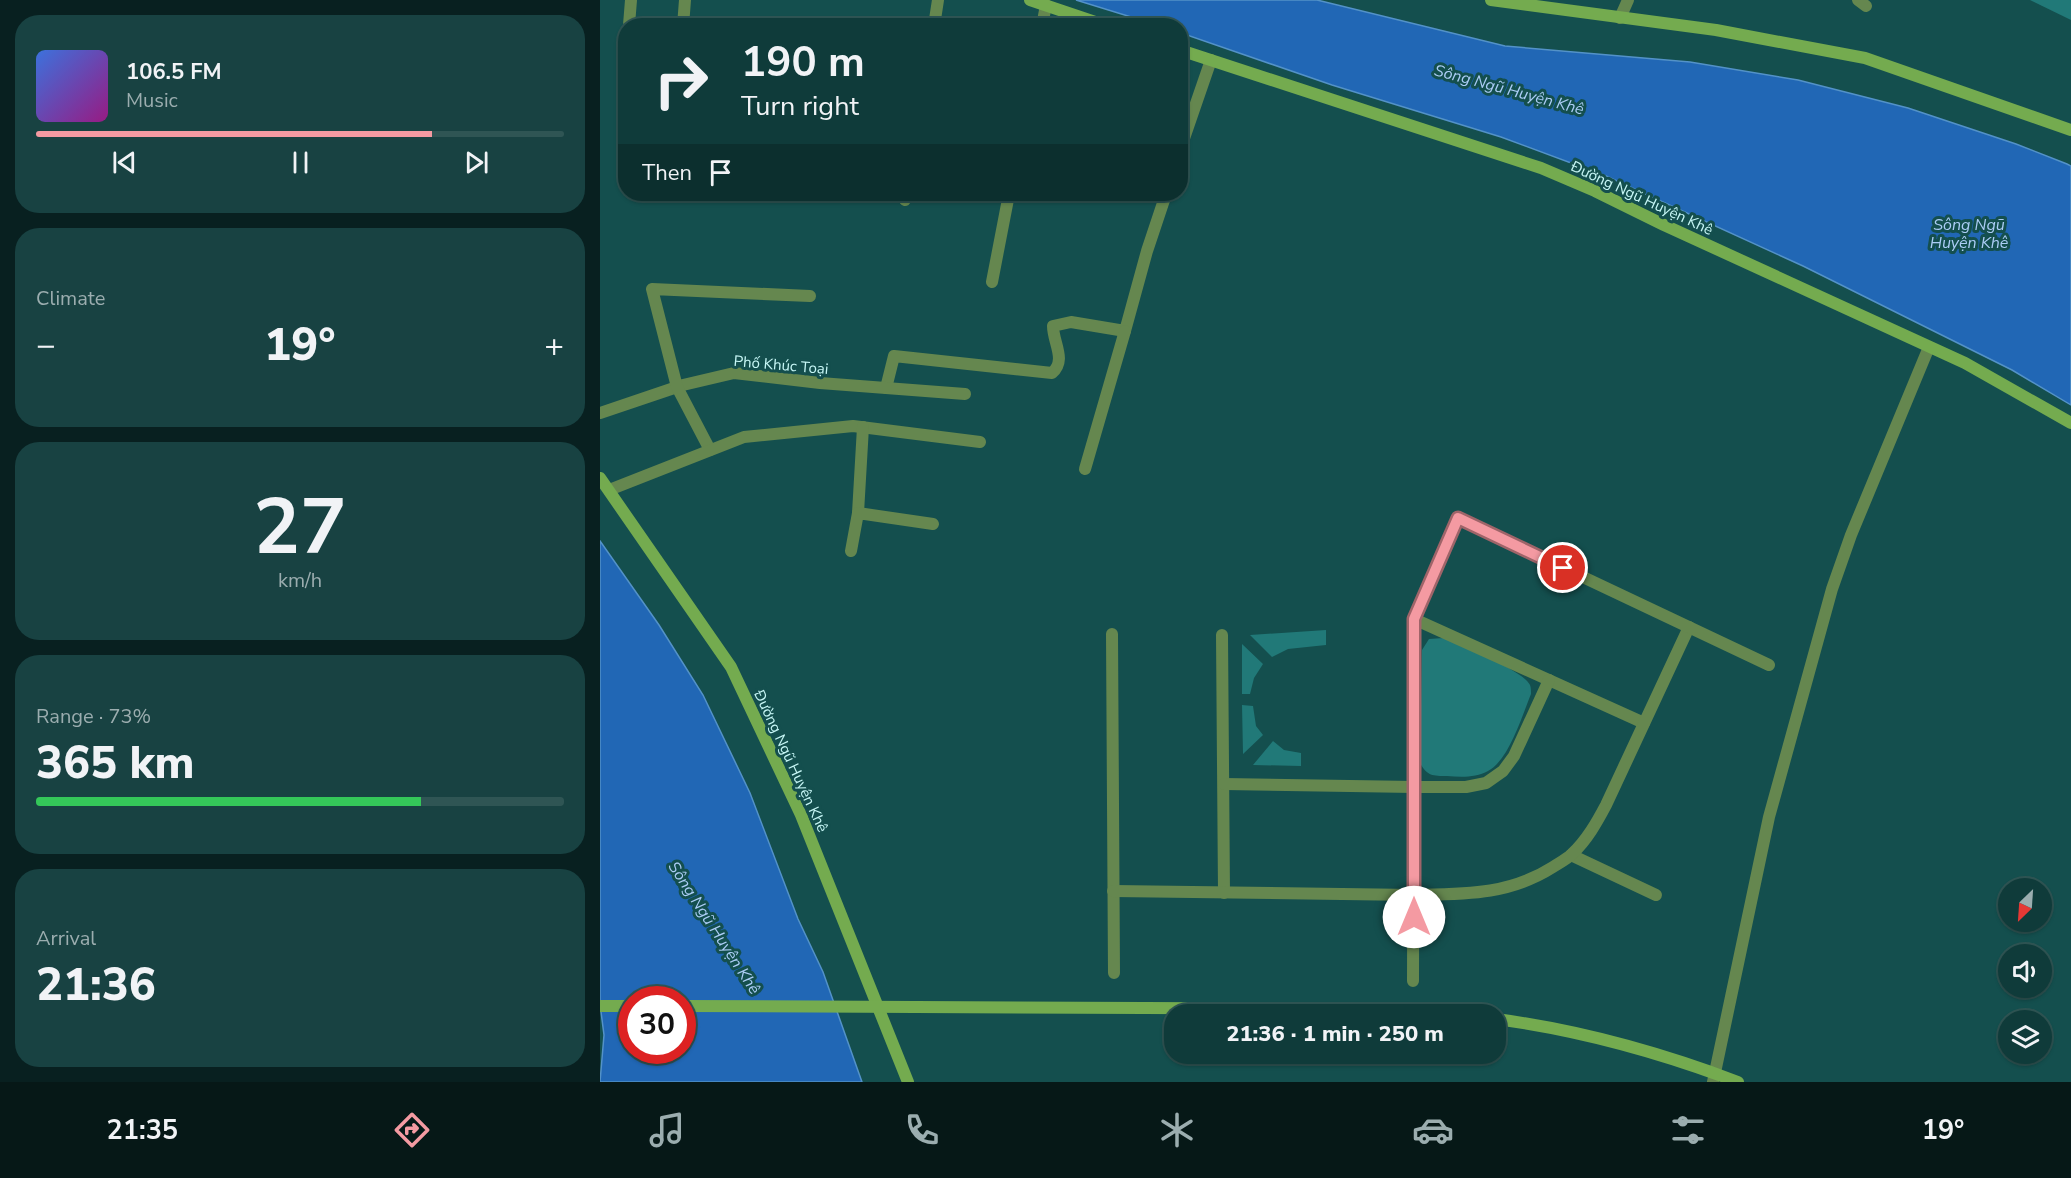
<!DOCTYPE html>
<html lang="en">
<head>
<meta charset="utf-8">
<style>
  body { margin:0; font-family:"Nunito Sans",sans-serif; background:#184242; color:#f1f3f6; height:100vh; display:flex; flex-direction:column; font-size:22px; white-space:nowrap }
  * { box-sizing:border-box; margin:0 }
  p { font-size:20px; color:#9badaf }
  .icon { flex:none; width:33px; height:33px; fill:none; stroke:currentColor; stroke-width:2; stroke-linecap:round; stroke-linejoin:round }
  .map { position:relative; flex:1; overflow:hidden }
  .side { display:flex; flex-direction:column; gap:15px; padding:15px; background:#082020; width:600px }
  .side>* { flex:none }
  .banner { position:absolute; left:18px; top:18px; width:570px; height:183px; border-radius:24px; box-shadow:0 2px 4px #0004,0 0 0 2px #2f5554; background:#0f3b3a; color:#f1f3f6; overflow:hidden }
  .needle { width:39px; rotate:205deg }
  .tools { position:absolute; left:1398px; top:878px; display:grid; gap:12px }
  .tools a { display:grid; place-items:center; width:54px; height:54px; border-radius:50%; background:#0f3b3a; box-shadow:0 2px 4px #0004,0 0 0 2px #2f5554; font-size:30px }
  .speed { position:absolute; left:18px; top:986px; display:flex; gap:12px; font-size:30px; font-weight:700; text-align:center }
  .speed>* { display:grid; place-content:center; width:78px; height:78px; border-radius:50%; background:#0f3b3a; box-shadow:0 2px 4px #0004,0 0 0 2px #2f5554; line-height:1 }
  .speed .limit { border:9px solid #d22; background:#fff; color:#111 }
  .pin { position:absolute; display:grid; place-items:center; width:51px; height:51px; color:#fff; margin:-26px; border:3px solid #fff; border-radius:50%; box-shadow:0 2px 6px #0007 }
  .me { position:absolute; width:66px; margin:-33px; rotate:0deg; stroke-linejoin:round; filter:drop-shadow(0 0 4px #0008) }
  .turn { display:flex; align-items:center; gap:21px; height:126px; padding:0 24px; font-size:27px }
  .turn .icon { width:78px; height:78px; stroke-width:2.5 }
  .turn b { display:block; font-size:42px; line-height:51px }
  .then { display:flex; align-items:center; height:57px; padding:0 24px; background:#0003; gap:12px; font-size:22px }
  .big { font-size:45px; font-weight:800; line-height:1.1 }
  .side .widget { flex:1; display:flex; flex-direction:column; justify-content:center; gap:9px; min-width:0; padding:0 21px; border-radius:24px; background:#184242 }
  .side .dial { align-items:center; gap:0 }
  .dial b { font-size:78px; line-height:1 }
  .song { display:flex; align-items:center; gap:18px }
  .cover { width:72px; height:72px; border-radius:9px; background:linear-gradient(135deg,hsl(220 70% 55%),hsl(310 70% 35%)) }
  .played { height:6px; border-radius:3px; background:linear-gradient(90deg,#f49aa2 75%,#2f5554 75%) }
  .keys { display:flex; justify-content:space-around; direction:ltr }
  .heat { display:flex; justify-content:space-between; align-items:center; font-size:33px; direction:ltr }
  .charge { height:9px; border-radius:4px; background:linear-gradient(90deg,#34c759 73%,#2f5554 0) }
  .trip { position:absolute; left:564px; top:1004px; width:342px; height:60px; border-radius:24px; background:#0f3b3a; box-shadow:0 2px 4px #0004,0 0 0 2px #2f5554; font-weight:800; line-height:60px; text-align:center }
  .tab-bar { display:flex; height:96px; justify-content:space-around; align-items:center; background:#061817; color:#9badaf }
  .tab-bar .icon { width:42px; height:42px }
  .tab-bar .on { color:#f49aa2 }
  .tab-bar b { font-size:27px; color:#f1f3f6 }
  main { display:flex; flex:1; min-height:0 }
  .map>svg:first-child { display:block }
</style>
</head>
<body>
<main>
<section class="side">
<div class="widget">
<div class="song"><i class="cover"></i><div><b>106.5 FM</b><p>Music</p></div></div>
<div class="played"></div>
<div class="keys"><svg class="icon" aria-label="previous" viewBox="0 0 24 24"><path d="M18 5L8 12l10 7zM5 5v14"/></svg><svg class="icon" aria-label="pause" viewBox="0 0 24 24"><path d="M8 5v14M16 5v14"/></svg><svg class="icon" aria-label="next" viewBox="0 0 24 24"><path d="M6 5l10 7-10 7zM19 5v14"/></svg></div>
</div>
<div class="widget"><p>Climate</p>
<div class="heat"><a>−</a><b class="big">19°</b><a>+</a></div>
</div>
<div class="widget dial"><b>27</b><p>km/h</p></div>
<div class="widget"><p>Range · 73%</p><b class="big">365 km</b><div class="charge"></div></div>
<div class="widget"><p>Arrival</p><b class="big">21:36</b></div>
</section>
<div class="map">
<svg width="1471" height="1082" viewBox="0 0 1471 1082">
  <rect width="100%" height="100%" fill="#144f4e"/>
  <g fill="#217978">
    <polygon points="1430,0 1471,0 1471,20"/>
    <polygon points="726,630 726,645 688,649 672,657 650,635"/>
    <path d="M844,638C861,646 923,670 930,685C931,687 931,692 931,694C922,716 909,760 888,771C876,778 860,777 847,776C833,776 827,776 820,763L822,650L829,639Z"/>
    <polygon points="642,644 663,664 654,678 650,694 642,694"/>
    <polygon points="642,705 653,706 656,726 663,735 643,754"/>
    <polygon points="673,741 684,750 701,753 701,766 653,765"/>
  </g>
  <g fill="#2167b5" stroke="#5392c8" stroke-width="1.5" fill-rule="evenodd">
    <polygon points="476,0 717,0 905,46 1090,62 1198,80 1308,108 1416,144 1467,164 1471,166 1471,405 1412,370 1203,266 1006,176 901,137 732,85 581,33 580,26 557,25"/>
    <path d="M0,541L59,625L103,695L150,793L198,919L223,972L262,1082H0L4,1035L0,1004ZM32,999H82V1050H32Z"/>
  </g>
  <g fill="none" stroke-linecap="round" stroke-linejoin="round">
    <g stroke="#65874f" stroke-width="12">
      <polyline points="1258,0 1266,6"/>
      <polyline points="1020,18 1028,0"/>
      <polyline points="29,25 31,0"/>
      <polyline points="83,26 85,0"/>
      <polyline points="334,26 338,0"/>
      <polyline points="442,26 446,5"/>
      <polyline points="580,150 611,60"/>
      <polyline points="305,200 306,194"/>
      <polyline points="392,282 409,194"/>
      <path d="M286,388L294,356L452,373C467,360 453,343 453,326L471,322L525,331L547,251L566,194"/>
      <polyline points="0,413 83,385 134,373 220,383 365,394"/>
      <polyline points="110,450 77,387 52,289 210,296"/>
      <polyline points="485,469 525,331"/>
      <polyline points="9,490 144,437 253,426 380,442"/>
      <polyline points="258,513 263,427"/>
      <polyline points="251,551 258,513 333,524"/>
      <polyline points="814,619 1044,723"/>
      <polyline points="512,634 514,973"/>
      <polyline points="622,635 624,893"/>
      <polyline points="624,784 814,787 866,787 886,783 903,771 914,756 949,680"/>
      <polyline points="971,855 1056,895"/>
      <path d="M513,891L814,895C865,894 909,895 953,867C959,863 967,859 972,854C987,840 997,822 1006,805L1089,627"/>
      <polyline points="813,981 814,619 858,518 1169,665"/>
      <polyline points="1113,1082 1169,817 1232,589 1251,535 1329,347"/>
    </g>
    <g stroke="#74ab4f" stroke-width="12">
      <polyline points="430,0 507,26"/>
      <polyline points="891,0 1116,30 1265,58 1471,130"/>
      <polyline points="580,50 941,168 995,191 1064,225 1365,363 1471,423"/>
      <polyline points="0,478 131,667 201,815 308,1082"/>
      <polyline points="0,1006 32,1006"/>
      <polyline points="82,1006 788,1009 855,1014"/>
      <path d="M896,1019C979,1030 1059,1052 1138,1082"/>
    </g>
  </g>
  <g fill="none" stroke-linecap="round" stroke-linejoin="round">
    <g stroke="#9f6469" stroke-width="15">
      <polyline id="route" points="814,917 814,619 858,518 963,568"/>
    </g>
    <use href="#route" stroke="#f49aa2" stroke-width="10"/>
  </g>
  <g text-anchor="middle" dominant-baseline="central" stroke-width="6" stroke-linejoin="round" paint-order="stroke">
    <g font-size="15" fill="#c7f7f6" stroke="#144f4e">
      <text transform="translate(1042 198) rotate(25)">Đường Ngũ Huyện Khê</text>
      <text transform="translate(181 365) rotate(5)">Phố Khúc Toại</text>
      <text transform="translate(191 761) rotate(65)">Đường Ngũ Huyện Khê</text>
    </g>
    <g font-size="16" font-style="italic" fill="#accdf6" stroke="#144f4e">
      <text transform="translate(909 90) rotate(15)">Sông Ngũ Huyện Khê</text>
      <text x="1369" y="225">Sông Ngũ<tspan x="1369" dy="18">Huyện Khê</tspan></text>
      <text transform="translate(114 928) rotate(57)">Sông Ngũ Huyện Khê</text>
    </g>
  </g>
</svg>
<div class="tools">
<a><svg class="needle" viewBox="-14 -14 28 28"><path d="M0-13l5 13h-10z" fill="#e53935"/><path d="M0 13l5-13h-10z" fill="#9badaf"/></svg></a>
<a><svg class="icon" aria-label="sound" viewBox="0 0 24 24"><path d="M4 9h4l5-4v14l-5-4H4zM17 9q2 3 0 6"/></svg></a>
<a><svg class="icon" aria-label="layers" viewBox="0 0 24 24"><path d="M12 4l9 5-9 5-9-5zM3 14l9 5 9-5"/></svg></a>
</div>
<div class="speed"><div class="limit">30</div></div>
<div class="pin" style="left:963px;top:568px;background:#d93025"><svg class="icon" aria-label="arrive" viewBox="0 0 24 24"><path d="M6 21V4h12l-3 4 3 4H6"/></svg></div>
<svg class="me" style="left:814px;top:917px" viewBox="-20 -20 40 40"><circle r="19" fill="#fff"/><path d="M0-13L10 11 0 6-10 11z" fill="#f49aa2"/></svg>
<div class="trip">21:36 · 1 min · 250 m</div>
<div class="banner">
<div class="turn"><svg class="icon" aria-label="right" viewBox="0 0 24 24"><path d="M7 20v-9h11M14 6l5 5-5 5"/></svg><div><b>190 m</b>Turn right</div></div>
<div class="then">Then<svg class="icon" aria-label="arrive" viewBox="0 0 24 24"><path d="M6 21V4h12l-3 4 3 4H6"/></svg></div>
</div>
</div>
</main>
<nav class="tab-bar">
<b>21:35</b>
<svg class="icon on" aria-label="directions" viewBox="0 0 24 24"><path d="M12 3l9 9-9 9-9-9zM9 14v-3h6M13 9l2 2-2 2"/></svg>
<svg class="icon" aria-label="music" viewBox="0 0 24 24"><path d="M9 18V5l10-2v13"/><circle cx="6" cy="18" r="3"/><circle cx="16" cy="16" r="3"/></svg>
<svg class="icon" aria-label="phone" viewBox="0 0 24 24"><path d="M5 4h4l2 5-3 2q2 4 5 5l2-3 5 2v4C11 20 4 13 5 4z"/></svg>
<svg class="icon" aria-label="climate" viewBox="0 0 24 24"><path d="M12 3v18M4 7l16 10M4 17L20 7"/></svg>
<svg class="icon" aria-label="car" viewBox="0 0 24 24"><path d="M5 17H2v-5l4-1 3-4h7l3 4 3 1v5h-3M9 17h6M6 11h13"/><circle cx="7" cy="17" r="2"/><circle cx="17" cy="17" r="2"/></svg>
<svg class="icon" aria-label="filters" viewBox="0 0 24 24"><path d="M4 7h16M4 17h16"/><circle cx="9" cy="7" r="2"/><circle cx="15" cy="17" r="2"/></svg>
<b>19°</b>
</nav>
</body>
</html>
